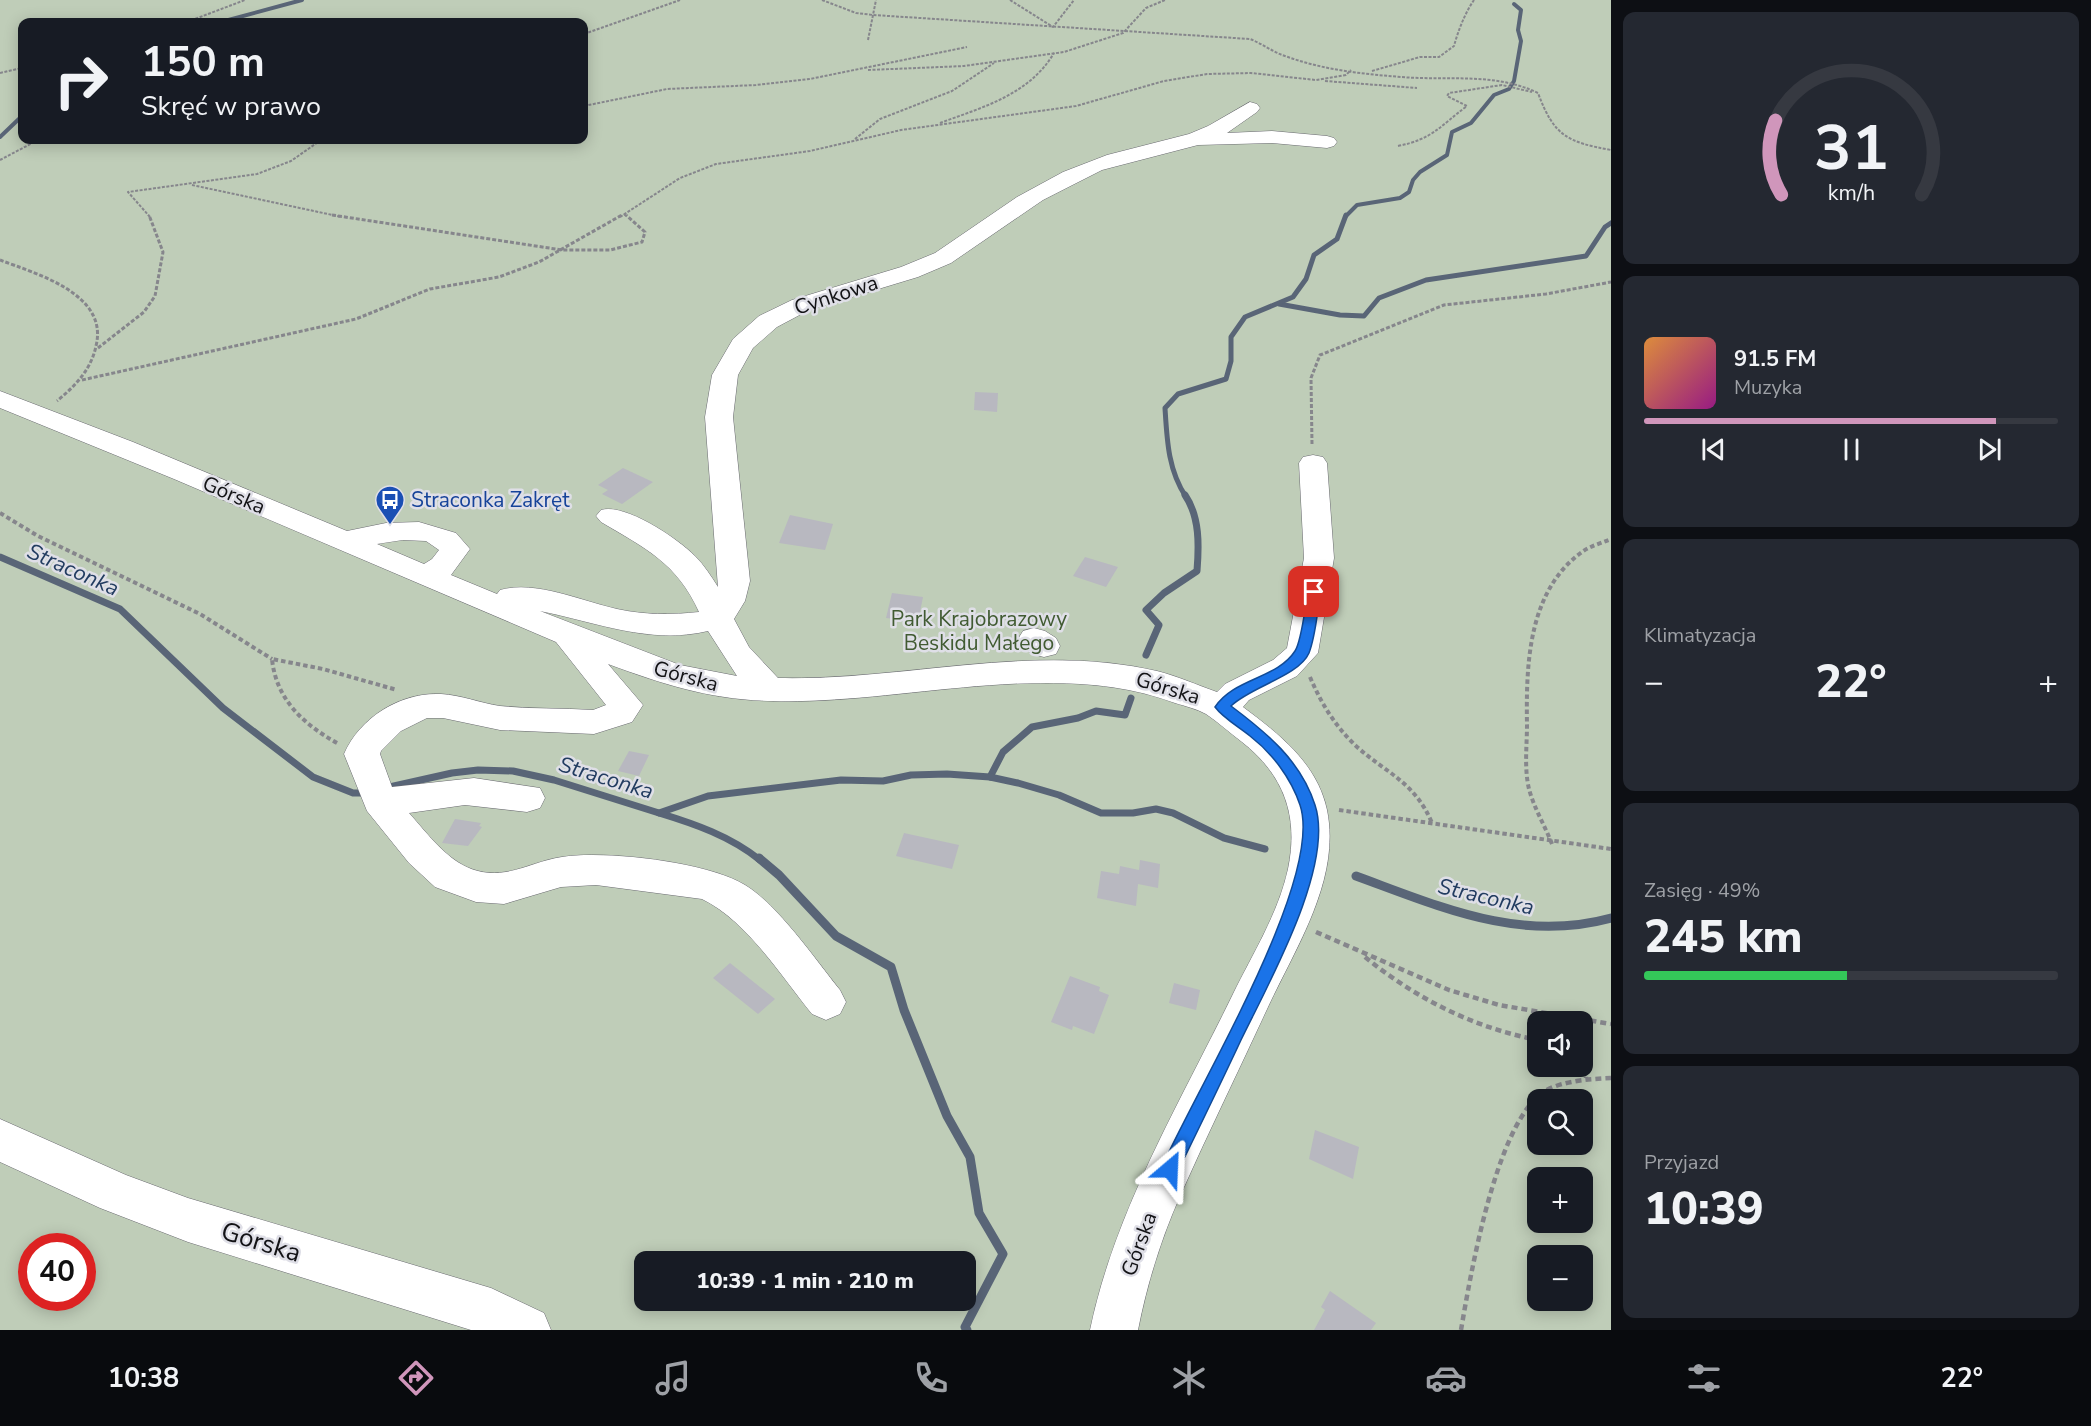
<!DOCTYPE html>
<html lang="pl">
<head>
<meta charset="utf-8">
<style>
  body { margin:0; font-family:"Nunito Sans",sans-serif; background:#242831; color:#f1f3f6; height:100vh; display:flex; flex-direction:column; font-size:22px; white-space:nowrap }
  * { box-sizing:border-box; margin:0 }
  p { font-size:20px; color:#9ea1a6 }
  .icon { flex:none; width:33px; height:33px; fill:none; stroke:currentColor; stroke-width:2; stroke-linecap:round; stroke-linejoin:round }
  .map { position:relative; flex:1; overflow:hidden }
  .side { display:flex; flex-direction:column; gap:12px; padding:12px; background:#0d0f14; width:480px }
  .side>* { flex:none }
  .guide { position:absolute; left:18px; top:18px; width:570px; height:126px; border-radius:12px; box-shadow:0 3px 15px #0003; background:#171b24; color:#f1f3f6; overflow:hidden }
  .controls { position:absolute; left:1527px; top:1011px; display:grid; gap:12px }
  .controls a { display:grid; place-items:center; width:66px; height:66px; border-radius:12px; background:#171b24; box-shadow:0 3px 15px #0003; font-size:30px }
  .speed { position:absolute; left:18px; top:1233px; display:flex; gap:12px; font-size:30px; font-weight:700; text-align:center }
  .speed>* { display:grid; place-content:center; width:78px; height:78px; border-radius:50%; background:#171b24; box-shadow:0 3px 15px #0003; line-height:1 }
  .speed .limit { border:9px solid #d22; background:#fff; color:#111 }
  .pin { position:absolute; display:grid; place-items:center; width:51px; height:51px; color:#fff; margin:-26px; border-radius:12px; box-shadow:0 3px 9px #0006 }
  .me { position:absolute; width:66px; margin:-33px; rotate:26deg; stroke-linejoin:round; filter:drop-shadow(0 0 4px #0008) }
  .turn { display:flex; align-items:center; gap:21px; height:126px; padding:0 24px; font-size:27px }
  .turn .icon { width:78px; height:78px; stroke-width:2.5 }
  .turn b { display:block; font-size:42px; line-height:51px }
  .big { font-size:45px; font-weight:800; line-height:1.1 }
  .side .card { flex:1; display:flex; flex-direction:column; justify-content:center; gap:9px; min-width:0; padding:0 21px; border-radius:12px; background:#242831 }
  .side .dial { align-items:center; gap:0 }
  .dial svg { height:156px; overflow:visible; fill:none; stroke:#363941; stroke-width:7; stroke-linecap:round; text-anchor:middle }
  .dial text { fill:#f1f3f6; stroke:none }
  .song { display:flex; align-items:center; gap:18px }
  .cover { width:72px; height:72px; border-radius:9px; background:linear-gradient(135deg,hsl(30 70% 55%),hsl(310 70% 35%)) }
  .played { height:6px; border-radius:3px; background:linear-gradient(90deg,#d096bb 85%,#363941 85%) }
  .keys { display:flex; justify-content:space-around; direction:ltr }
  .heat { display:flex; justify-content:space-between; align-items:center; font-size:33px; direction:ltr }
  .charge { height:9px; border-radius:4px; background:linear-gradient(90deg,#34c759 49%,#363941 0) }
  .trip { position:absolute; left:634px; top:1251px; width:342px; height:60px; border-radius:12px; background:#171b24; box-shadow:0 3px 15px #0003; font-weight:800; line-height:60px; text-align:center }
  .menu { display:flex; height:96px; justify-content:space-around; align-items:center; background:#090b0e; color:#9ea1a6 }
  .menu .icon { width:42px; height:42px }
  .menu .selected { color:#d096bb }
  .menu b { font-size:27px; color:#f1f3f6 }
  main { display:flex; flex:1; min-height:0 }
  .map>svg:first-child { display:block }
</style>
</head>
<body>
<main>
<div class="map">
<svg width="1611" height="1330" viewBox="0 0 1611 1330">
  <rect width="100%" height="100%" fill="#dfdfe7"/>
  <path fill="#bfcdb8" fill-rule="evenodd" d="M0,0H1611V1330H0ZM22,22H584V140H22ZM1538,1022H1582V1066H1538ZM1538,1100H1582V1144H1538ZM1538,1178H1582V1222H1538ZM32,1246H82V1298H32ZM1538,1256H1582V1300H1538ZM645,1262H966V1300H645Z"/>
  <g fill="none" stroke-linecap="round" stroke-linejoin="round">
    <g stroke="#596577" stroke-width="4">
      <polyline points="221,22 302,0"/>
      <polyline points="0,137 22,116"/>
      <polyline points="1345,217 1357,205 1400,198 1409,192 1413,180 1420,172 1447,155 1452,132 1471,123 1494,95 1509,89 1514,81 1521,41 1518,30 1521,10 1514,4"/>
    </g>
    <g stroke="#596577" stroke-width="5">
      <polyline points="1279,304 1340,315 1364,316 1379,298 1426,280 1586,256 1605,227 1611,223"/>
      <path d="M1186,497C1168,470 1167,440 1165,408L1178,394L1226,379L1231,361V337L1245,317L1293,297L1306,279L1314,255L1337,239L1346,215"/>
    </g>
    <g stroke="#596577" stroke-width="7">
      <polyline points="0,557 120,609 223,708 313,777 353,793 369,793"/>
      <path d="M1146,655L1159,625L1146,610L1164,593L1197,571C1199,546 1200,517 1185,495"/>
      <polyline points="990,777 1003,752 1032,727 1078,718 1096,711 1125,715 1131,698"/>
      <polyline points="385,788 452,773 478,770 513,771 554,780 659,813 708,796 841,780 883,781 911,775 947,774 990,777 1018,783 1059,795 1101,813 1133,813 1156,809 1173,813 1224,838 1265,849"/>
      <path d="M659,813C695,824 730,836 760,860"/>
    </g>
    <g stroke="#596577" stroke-width="9">
      <polyline points="759,858 779,875 836,936 891,967 904,1010 947,1116 970,1157 979,1213 1003,1254 965,1327 967,1330"/>
      <path d="M1356,876C1441,907 1520,943 1611,918"/>
    </g>
  </g>
  <g fill="#b8b8c0">
    <polygon points="975,392 998,393 997,412 974,410"/>
    <polygon points="623,468 653,482 622,504 602,494 608,490 598,485"/>
    <polygon points="790,515 833,524 825,550 779,543"/>
    <polygon points="1085,557 1118,567 1106,587 1073,576"/>
    <polygon points="892,593 923,597 918,622 886,618"/>
    <polygon points="629,751 649,755 639,776 618,771"/>
    <polygon points="455,819 481,823 479,826 482,827 468,846 442,843"/>
    <polygon points="904,833 959,845 952,869 896,856"/>
    <polygon points="1140,860 1160,864 1158,888 1138,884 1136,906 1097,898 1101,871 1119,874 1120,866 1139,870"/>
    <polygon points="730,963 775,999 758,1014 713,978"/>
    <polygon points="1070,976 1100,987 1099,991 1109,995 1094,1034 1073,1026 1072,1030 1051,1022"/>
    <polygon points="1174,983 1200,990 1196,1010 1169,1003"/>
    <polygon points="1315,1130 1359,1147 1353,1179 1309,1159"/>
    <polygon points="1330,1291 1376,1323 1371,1330 1314,1330 1325,1310 1321,1307"/>
  </g>
  <g fill="none" stroke-linecap="round" stroke-linejoin="round">
    <g stroke="#6a6a71" stroke-width="1">
      <g id="minor">
        <path d="M1250,102L1257,104L1260,108L1257,112L1227,133L1272,131L1327,136L1334,138L1337,142L1334,146L1327,148L1272,143L1198,145L1102,170L1043,200L951,263L918,277L809,310L777,327L753,348L738,375L733,417L750,581L745,601L734,619L749,647L778,678C904,681 1032,642 1157,671C1177,676 1197,685 1217,692L1225,684L1273,660L1287,648L1304,558L1299,463L1303,457L1313,455L1323,457L1327,463L1334,558L1318,653L1297,676L1249,700L1243,707C1279,734 1317,763 1327,810C1341,879 1296,947 1268,1007C1239,1070 1208,1133 1180,1196C1161,1239 1147,1284 1138,1330H1090C1115,1210 1180,1103 1233,994C1253,953 1278,914 1288,869C1299,816 1284,775 1242,742C1230,733 1218,722 1206,714C1197,709 1185,706 1175,703C1053,657 901,705 773,701C712,700 665,685 608,664L643,705L632,722L594,734L500,730L443,718H427L401,731L381,751L380,754L392,787L474,778L540,788L545,798L540,808L527,812L465,805L409,813C428,834 449,864 478,871C508,879 533,861 562,857C605,850 708,862 745,885C778,905 815,959 840,990L846,1002L840,1014L826,1020L812,1014C781,976 747,921 702,899L596,885L561,887L504,904L476,902L435,887L409,863L367,811L344,754C360,717 401,692 441,694C461,695 480,703 500,706C530,709 562,708 593,710L606,705L556,642L174,479L0,408V391L133,442L347,531L386,523L419,522L456,533L470,549L451,575L497,594L500,590C536,580 581,601 617,609C644,615 671,615 699,612C677,563 645,548 601,522L596,516L601,510C625,503 677,538 695,556C704,565 711,576 718,587L705,417L712,375L733,339L759,316L792,300L901,267L935,253L1017,197L1063,172L1107,155L1189,134L1208,126ZM403,540L426,541L439,550L432,559L424,564L377,544ZM540,611C596,622 650,645 708,631L737,676L680,665Z"/>
        <polygon points="1034,628 1045,631 1056,638 1060,646 1056,654 1044,657 1032,654 1023,647 1018,639 1023,631"/>
        <polygon points="0,1119 126,1175 188,1198 491,1288 544,1313 551,1330 471,1330 188,1242 100,1208 0,1162"/>
      </g>
    </g>
    <g stroke="#86868c" stroke-width="2" stroke-dasharray="3 1.5" stroke-linecap="butt">
      <path d="M822,0L856,13L873,15L1250,39C1263,44 1274,53 1288,57C1324,70 1363,74 1401,77C1449,81 1494,72 1538,93C1554,136 1567,142 1611,150"/>
      <polyline points="1010,0 1053,27 1074,0"/>
      <polyline points="187,22 245,0"/>
      <polyline points="584,34 680,0"/>
      <polyline points="868,40 876,0"/>
      <polyline points="868,70 964,66 1064,52 1123,33 1146,8 1165,0"/>
      <path d="M1372,71L1420,57H1439L1454,46C1458,31 1465,13 1474,0"/>
      <polyline points="0,73 22,68"/>
      <polyline points="1325,81 1417,88"/>
      <polyline points="584,106 667,89 756,85 810,79 967,47"/>
      <path d="M940,123C983,107 1029,95 1054,53"/>
      <polyline points="855,139 880,119 952,91 994,63"/>
      <path d="M1398,146C1433,139 1440,126 1467,106L1447,96L1449,93L1502,85L1532,92"/>
      <polyline points="0,160 38,140"/>
      <polyline points="192,185 342,217"/>
      <polyline points="624,214 627,217"/>
      <polyline points="150,217 128,192 257,174 291,161 321,140"/>
      <polyline points="620,217 680,178 716,164 810,151 901,130 1076,106 1164,81 1207,74 1251,73 1316,80 1346,75 1351,70"/>
    </g>
    <g stroke="#86868c" stroke-width="3" stroke-dasharray="4 2" stroke-linecap="butt">
      <polyline points="332,215 562,250 610,250 642,242 645,232 626,215"/>
      <path d="M0,260C37,274 109,294 96,346C91,370 75,386 57,401"/>
      <polyline points="98,348 144,312 155,296 163,252 149,215"/>
      <polyline points="82,380 356,319 430,289 499,277 539,262 622,215"/>
      <polyline points="1312,444 1311,378 1320,355 1444,305 1546,294 1611,282"/>
    </g>
    <g stroke="#86868c" stroke-width="4" stroke-dasharray="4.5 3" stroke-linecap="butt">
      <polyline points="0,513 38,536 200,614 272,659"/>
      <path d="M1310,677C1321,703 1335,726 1356,746C1386,773 1415,782 1432,823"/>
      <path d="M337,743C303,724 276,699 272,659L323,669L397,690"/>
      <polyline points="1339,810 1611,849"/>
      <path d="M1552,844C1545,826 1534,808 1529,789C1524,768 1527,745 1527,725C1526,664 1528,591 1582,552C1590,546 1602,543 1611,539"/>
    </g>
    <g stroke="#86868c" stroke-width="4.5" stroke-dasharray="6 4" stroke-linecap="butt">
      <polyline points="1316,932 1449,990 1499,1005 1611,1024"/>
      <path d="M1365,957C1415,998 1474,1028 1538,1040"/>
      <polyline points="1582,1049 1585,1050 1586,1078"/>
      <path d="M1461,1330C1471,1272 1494,1138 1537,1097C1553,1081 1589,1079 1611,1078"/>
    </g>
    <use href="#minor" fill="#fff" fill-rule="evenodd"/>
  </g>
  <path fill="#1a73e8" stroke="#114b97" stroke-width="1.5" d="M1314,587L1321,592C1317,611 1316,635 1309,653C1299,676 1250,687 1231,706C1267,733 1301,761 1315,805C1335,866 1268,984 1241,1040C1220,1085 1198,1130 1176,1175L1170,1177L1163,1175L1161,1169C1194,1093 1325,879 1300,805C1291,778 1272,753 1250,736C1239,727 1223,718 1215,707C1234,678 1277,679 1295,651C1302,640 1305,606 1308,592Z"/>
  <defs>
    <g id="bus-pin" transform="scale(1.5)"><path d="M0 17L-7.5 6A9.5 9.5 0 1 1 7.5 6Z" fill="#1a4fb4" stroke="#dfdfe7"/><path d="M-5-6H5V4H4V6H2V4H-2V6H-4V4H-5ZM-3.5-4V0h7V-4ZM-3.5 1.2v1.5H-2V1.2ZM2 1.2v1.5H3.5V1.2Z" fill="#fff"/></g>
  </defs>
  <g fill-rule="evenodd">
    <use href="#bus-pin" x="390" y="500"/>
  </g>
  <g text-anchor="middle" dominant-baseline="central" stroke-width="5" stroke-linejoin="round" paint-order="stroke">
    <g font-size="21" fill="#131316" stroke="#dfdfe7">
      <text transform="translate(836 295) rotate(-18)">Cynkowa</text>
      <text transform="translate(234 495) rotate(23)">Górska</text>
      <text transform="translate(686 676) rotate(15)">Górska</text>
      <text transform="translate(1168 688) rotate(17)">Górska</text>
      <text transform="translate(1139 1244) rotate(-70)">Górska</text>
    </g>
    <g font-size="21" fill="#164399" stroke="#dfdfe7" text-anchor="start">
      <text x="411" y="500">Straconka Zakręt</text>
    </g>
    <g font-size="21" fill="#415b32" stroke="#dfdfe7">
      <text x="979" y="619">Park Krajobrazowy<tspan x="979" dy="24">Beskidu Małego</tspan></text>
    </g>
    <g font-size="22" font-style="italic" fill="#223c60" stroke="#dfdfe7">
      <text transform="translate(73 570) rotate(24)">Straconka</text>
      <text transform="translate(606 778) rotate(17)">Straconka</text>
      <text transform="translate(1486 897) rotate(13)">Straconka</text>
    </g>
    <g font-size="26" fill="#131316" stroke="#dfdfe7">
      <text transform="translate(261 1242) rotate(17)">Górska</text>
    </g>
  </g>
</svg>
<div class="controls">
<a><svg class="icon" aria-label="sound" viewBox="0 0 24 24"><path d="M4 9h4l5-4v14l-5-4H4zM17 9q2 3 0 6"/></svg></a>
<a><svg class="icon" aria-label="search" viewBox="0 0 24 24"><circle cx="10" cy="10" r="6"/><path d="M15 15l6 6"/></svg></a>
<a>+</a>
<a>−</a>
</div>
<div class="speed"><div class="limit">40</div></div>
<div class="pin" style="left:1314px;top:592px;background:#d93025"><svg class="icon" aria-label="arrive" viewBox="0 0 24 24"><path d="M6 21V4h12l-3 4 3 4H6"/></svg></div>
<svg class="me" style="left:1170px;top:1169px" viewBox="-20 -20 40 40"><path d="M0-17L14 15 0 8-14 15z" fill="#1a73e8" stroke="#fff" stroke-width="4"/></svg>
<div class="trip">10:39 · 1 min · 210 m</div>
<div class="guide">
<div class="turn"><svg class="icon" aria-label="right" viewBox="0 0 24 24"><path d="M7 20v-9h11M14 6l5 5-5 5"/></svg><div><b>150 m</b>Skręć w prawo</div></div>
</div>
</div>
<section class="side">
<div class="card dial"><svg viewBox="0 0 100 80">
<path d="M14 69A42 42 0 1 1 86 69"/>
<path d="M14 69A42 42 0 0 1 11 31" stroke="#d096bb"/>
<text x="50" y="56" font-size="32" font-weight="700">31</text>
<text x="50" y="72" font-size="11">km/h</text>
</svg></div>
<div class="card">
<div class="song"><i class="cover"></i><div><b>91.5 FM</b><p>Muzyka</p></div></div>
<div class="played"></div>
<div class="keys"><svg class="icon" aria-label="previous" viewBox="0 0 24 24"><path d="M18 5L8 12l10 7zM5 5v14"/></svg><svg class="icon" aria-label="pause" viewBox="0 0 24 24"><path d="M8 5v14M16 5v14"/></svg><svg class="icon" aria-label="next" viewBox="0 0 24 24"><path d="M6 5l10 7-10 7zM19 5v14"/></svg></div>
</div>
<div class="card"><p>Klimatyzacja</p>
<div class="heat"><a>−</a><b class="big">22°</b><a>+</a></div>
</div>
<div class="card"><p>Zasięg · 49%</p><b class="big">245 km</b><div class="charge"></div></div>
<div class="card"><p>Przyjazd</p><b class="big">10:39</b></div>
</section>
</main>
<nav class="menu">
<b>10:38</b>
<svg class="icon selected" aria-label="directions" viewBox="0 0 24 24"><path d="M12 3l9 9-9 9-9-9zM9 14v-3h6M13 9l2 2-2 2"/></svg>
<svg class="icon" aria-label="music" viewBox="0 0 24 24"><path d="M9 18V5l10-2v13"/><circle cx="6" cy="18" r="3"/><circle cx="16" cy="16" r="3"/></svg>
<svg class="icon" aria-label="phone" viewBox="0 0 24 24"><path d="M5 4h4l2 5-3 2q2 4 5 5l2-3 5 2v4C11 20 4 13 5 4z"/></svg>
<svg class="icon" aria-label="climate" viewBox="0 0 24 24"><path d="M12 3v18M4 7l16 10M4 17L20 7"/></svg>
<svg class="icon" aria-label="car" viewBox="0 0 24 24"><path d="M5 17H2v-5l4-1 3-4h7l3 4 3 1v5h-3M9 17h6M6 11h13"/><circle cx="7" cy="17" r="2"/><circle cx="17" cy="17" r="2"/></svg>
<svg class="icon" aria-label="filters" viewBox="0 0 24 24"><path d="M4 7h16M4 17h16"/><circle cx="9" cy="7" r="2"/><circle cx="15" cy="17" r="2"/></svg>
<b>22°</b>
</nav>
</body>
</html>
